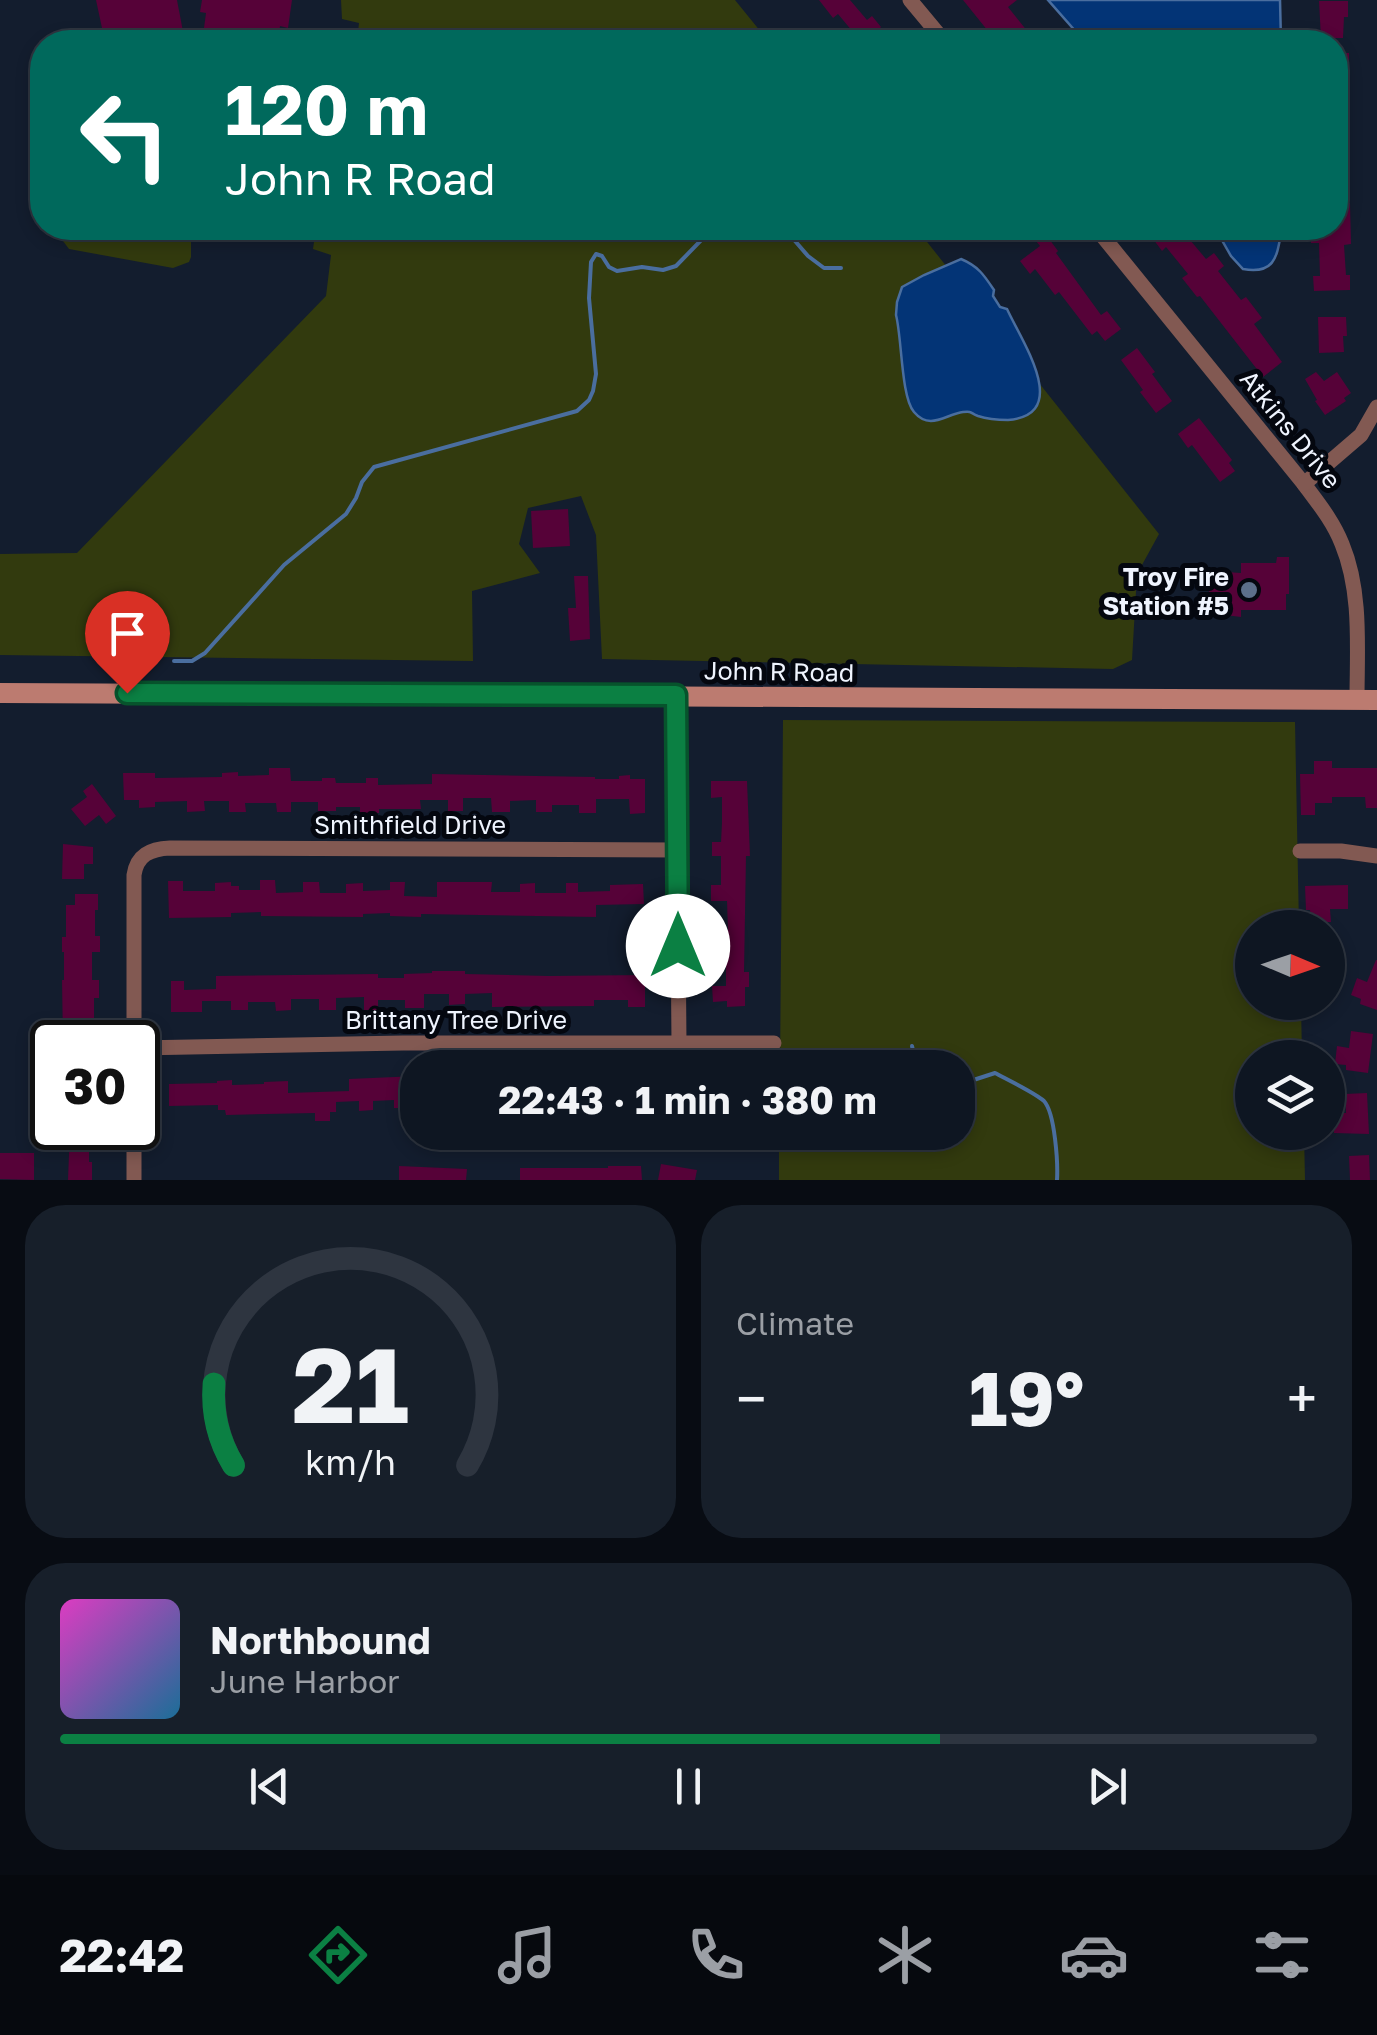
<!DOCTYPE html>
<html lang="en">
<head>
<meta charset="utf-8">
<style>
  body { margin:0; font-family:"Golos Text",sans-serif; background:#171f2a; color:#f1f3f6; height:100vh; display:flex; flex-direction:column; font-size:38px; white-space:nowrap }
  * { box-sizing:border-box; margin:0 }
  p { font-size:32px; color:#9b9fa5 }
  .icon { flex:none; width:55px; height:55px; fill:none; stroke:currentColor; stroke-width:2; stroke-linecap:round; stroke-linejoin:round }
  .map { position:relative; height:1180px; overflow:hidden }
  .sheet { display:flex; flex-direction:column; gap:25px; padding:25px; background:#080c13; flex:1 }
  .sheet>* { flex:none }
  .hud { position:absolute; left:30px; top:30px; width:1318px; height:210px; border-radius:40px; box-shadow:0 5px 15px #0003,0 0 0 2px #2e3540; background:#00695c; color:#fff; overflow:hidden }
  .needle { width:65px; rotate:92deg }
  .fabs { position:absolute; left:1235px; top:910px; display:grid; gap:20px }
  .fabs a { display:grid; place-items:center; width:110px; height:110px; border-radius:50%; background:#0e1622; box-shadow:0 5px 15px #0003,0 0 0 2px #2e3540; font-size:50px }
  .speed { position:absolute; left:30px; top:1020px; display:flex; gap:20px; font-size:50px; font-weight:700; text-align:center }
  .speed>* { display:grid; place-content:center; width:130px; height:130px; border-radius:50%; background:#0e1622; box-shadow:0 5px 15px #0003,0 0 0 2px #2e3540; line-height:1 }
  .speed .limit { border:5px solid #111; border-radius:15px; background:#fff; color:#111 }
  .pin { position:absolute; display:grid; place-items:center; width:85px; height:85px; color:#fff; margin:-102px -42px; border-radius:50% 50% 50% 0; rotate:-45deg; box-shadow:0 0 10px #0007 }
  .pin .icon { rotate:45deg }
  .me { position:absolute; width:110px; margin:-55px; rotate:0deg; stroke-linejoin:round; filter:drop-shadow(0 0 8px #0008) }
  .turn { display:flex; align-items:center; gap:35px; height:210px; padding:0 30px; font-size:45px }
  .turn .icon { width:130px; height:130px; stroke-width:2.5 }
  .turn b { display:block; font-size:70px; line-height:85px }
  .big { font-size:75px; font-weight:700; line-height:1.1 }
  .sheet .tile { flex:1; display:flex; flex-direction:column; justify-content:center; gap:15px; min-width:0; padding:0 35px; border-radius:40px; background:#171f2a }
  .sheet .dial { align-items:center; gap:0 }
  .dial svg { height:260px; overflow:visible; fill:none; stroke:#2e3540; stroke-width:7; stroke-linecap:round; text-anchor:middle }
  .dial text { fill:#f1f3f6; stroke:none }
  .song { display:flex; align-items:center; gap:30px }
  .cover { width:120px; height:120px; border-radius:15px; background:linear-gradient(135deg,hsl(310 70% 55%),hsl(200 70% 35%)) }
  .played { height:10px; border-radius:5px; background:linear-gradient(90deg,#0b8043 70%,#2e3540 70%) }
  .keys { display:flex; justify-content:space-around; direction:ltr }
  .heat { display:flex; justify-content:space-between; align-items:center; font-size:55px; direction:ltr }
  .sheet .tiles { flex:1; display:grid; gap:25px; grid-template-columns:1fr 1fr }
  .tile:last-child { grid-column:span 2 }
  .trip { position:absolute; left:400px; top:1050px; width:575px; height:100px; border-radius:40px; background:#0e1622; box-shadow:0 5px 15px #0003,0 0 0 2px #2e3540; font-weight:700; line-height:100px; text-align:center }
  .tab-bar { display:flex; height:160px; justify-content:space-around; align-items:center; background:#06090e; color:#9b9fa5 }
  .tab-bar .icon { width:70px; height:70px }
  .tab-bar .current { color:#0b8043 }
  .tab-bar b { font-size:45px; color:#f1f3f6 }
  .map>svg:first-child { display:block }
</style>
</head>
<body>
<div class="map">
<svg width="1377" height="1180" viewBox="0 0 1377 1180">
  <rect width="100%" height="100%" fill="#131d2e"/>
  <g fill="#323a0e">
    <polygon points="341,0 735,0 769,42 357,42 359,23 342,19"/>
    <polygon points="59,228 191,228 191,257 189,262 173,268 69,249 60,237"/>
    <polygon points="316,228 916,228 1159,534 1137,574 1132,660 1113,669 602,659 596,535 581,496 528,508 519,544 540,573 472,591 473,661 0,655 0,554 77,553 326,296 331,255 313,249"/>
    <polygon points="783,720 1295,722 1299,927 1252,928 1252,1002 1301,1003 1302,1057 1252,1058 1252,1132 1304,1133 1305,1180 779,1180 779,1133 958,1132 958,1068 780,1067"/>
  </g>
  <g fill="#033476" stroke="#4a6e9f" stroke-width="2.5">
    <polygon points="1048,0 1280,0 1281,42 1085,42"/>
    <path d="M1215,228H1282C1277,254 1277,275 1243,269L1231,256Z"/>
    <path d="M961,259C978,266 984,275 994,290L993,296L1000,307L1007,309C1021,340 1073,415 1008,420C999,420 987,419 978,416C970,413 973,411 963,412C946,414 930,431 914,412C901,397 902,338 896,315L897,302L902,287L924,275Z"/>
  </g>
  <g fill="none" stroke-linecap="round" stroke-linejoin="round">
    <g stroke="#4a6e9f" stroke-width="4">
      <polyline points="775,228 789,234 808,256 824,268 841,268"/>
      <polyline points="174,661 192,661 205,653 284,565 346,514 356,498 362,482 374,467 577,411 589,400 593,391 596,374 589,298 591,262 596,254 602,256 609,267 617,271 642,267 663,270 676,266 713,228"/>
      <polyline points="912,1046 914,1055 929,1068"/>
      <path d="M958,1085L995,1073C1006,1079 1035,1093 1044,1101C1055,1113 1058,1163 1057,1180"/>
    </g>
  </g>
  <g fill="#560238">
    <polygon points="96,0 177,0 185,42 105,42"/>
    <polygon points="202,0 292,0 288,28 280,26 278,42 259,39 258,42 215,42 217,30 204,28 206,13 200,12"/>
    <polygon points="819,0 850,0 867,20 872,16 881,27 879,29 884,36 881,38 885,42 840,42 853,32 838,14 833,18"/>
    <polygon points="963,0 1017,0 1008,7 1028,32 1031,30 1042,42 994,42 986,33 988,31"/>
    <polygon points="1319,1 1348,1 1348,17 1344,17 1343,38 1321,38"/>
    <rect x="1335" y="53" width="14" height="15"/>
    <polygon points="1335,123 1350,124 1349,170 1346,170 1346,203 1350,203 1351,244 1344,245 1346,275 1350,275 1350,290 1314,291 1313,276 1320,276 1319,243 1311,243 1311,228 1335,228"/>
    <polygon points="1026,228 1041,228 1058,251 1056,253 1101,315 1107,311 1121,329 1105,341 1097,331 1092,335 1059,292 1055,295 1035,269 1030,274 1020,261 1040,246"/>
    <polygon points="1145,228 1180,228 1206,259 1214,253 1224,266 1218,271 1241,300 1246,297 1262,318 1254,324 1282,362 1263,377 1200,296 1197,297 1182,278 1188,274 1166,247 1162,251"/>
    <polygon points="1318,317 1346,317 1347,336 1343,336 1344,352 1319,353"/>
    <polygon points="1137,348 1155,372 1152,374 1172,401 1156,413 1140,392 1143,390 1121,360"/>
    <polygon points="1316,372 1324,381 1337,372 1351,393 1344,398 1346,401 1325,415 1315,401 1317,400 1305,379"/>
    <polygon points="1199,418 1232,460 1229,463 1235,471 1220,482 1192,445 1188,448 1178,434"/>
    <polygon points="568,509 570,546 533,548 531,511"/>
    <polygon points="1277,557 1289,557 1289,594 1286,594 1286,610 1241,610 1241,617 1209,613 1209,586 1226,586 1226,572 1241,573 1241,563 1276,563"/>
    <polygon points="574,576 588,576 590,639 570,641 568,608 576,608"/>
    <polygon points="1314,761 1332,761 1332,768 1377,768 1377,808 1366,808 1365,797 1332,797 1332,803 1315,803 1315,815 1301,815 1300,774 1314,774"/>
    <polygon points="269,768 290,768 291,781 322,781 322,778 335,778 336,783 366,783 366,778 378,778 378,785 432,784 432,774 595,777 595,779 619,779 619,776 630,775 630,779 645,779 645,813 630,814 629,799 596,799 596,813 579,813 579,805 552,805 552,812 536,812 536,800 510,801 510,812 492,812 491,798 463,798 463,811 448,811 448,800 420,800 421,809 379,809 379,813 360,813 360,807 336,807 336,811 318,811 318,802 291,802 291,812 277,812 276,803 245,803 246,812 229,812 229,801 204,801 205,811 187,812 187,801 155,802 155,807 139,808 139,800 124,800 123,773 155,773 155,778 222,777 222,773 238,772 238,776 269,775"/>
    <polygon points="711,781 747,781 750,856 746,856 744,972 749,972 749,987 745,987 745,1006 727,1007 727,1001 713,1002 712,986 726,986 726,944 713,945 713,930 728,930 727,901 711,901 711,885 721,885 721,856 712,856 712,842 721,842 722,823 722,797 711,798"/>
    <polygon points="92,784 116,816 106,824 99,815 85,826 71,809 87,797 83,791"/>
    <polygon points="63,844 93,847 93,864 84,864 84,879 62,879"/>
    <polygon points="260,880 275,880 276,893 303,892 303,882 319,882 320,893 346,893 346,884 363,883 363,891 390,890 390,882 405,882 404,896 437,897 437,882 492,882 491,892 520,892 520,884 535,883 535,893 566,893 566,883 578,883 578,892 610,891 610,885 643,884 644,904 596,905 596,917 421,914 421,917 390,916 390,913 363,914 363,917 261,916 261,912 231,913 231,917 169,918 168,881 183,881 183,891 215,891 215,883 231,882 231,886 239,886 239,890 260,890"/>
    <polygon points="1348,885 1348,909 1330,909 1331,922 1311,922 1310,910 1306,910 1305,886"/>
    <polygon points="75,894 98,894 98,910 95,910 95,936 100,936 100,952 92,952 92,980 99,980 99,998 94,998 94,1021 99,1021 99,1040 90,1040 90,1042 63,1042 62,980 64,980 64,952 62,952 62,937 66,937 66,905 75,905"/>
    <polygon points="1376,960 1377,960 1377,1010 1360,1004 1361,999 1351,995 1357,978 1367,982"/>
    <polygon points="432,971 465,971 465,974 549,976 645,975 645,1007 628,1007 628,1000 594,1000 594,1006 492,1007 492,993 465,994 465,1004 449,1005 449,994 424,994 424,1008 405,1008 405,1000 378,1000 378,1010 364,1010 364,997 336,998 336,1010 319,1010 319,999 291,999 291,1010 276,1011 275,1002 248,1002 248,1010 231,1010 231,1001 202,1001 202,1012 171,1012 171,981 184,981 184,990 216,989 216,976 378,974 378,978 404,978 404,974 432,973"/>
    <polygon points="1351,1031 1373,1034 1368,1073 1346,1070 1346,1065 1335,1064 1337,1046 1349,1048"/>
    <polygon points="418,1076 418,1108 394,1108 394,1100 373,1101 373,1110 359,1111 359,1101 336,1102 336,1112 330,1112 330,1121 315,1121 315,1113 226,1115 225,1110 218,1110 218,1105 169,1106 169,1084 217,1083 217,1081 232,1080 232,1085 264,1084 264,1082 288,1081 288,1093 349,1091 349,1079"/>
    <polygon points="1367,1093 1369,1134 1334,1133 1334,1113 1346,1113 1345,1094"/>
    <polygon points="70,1128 89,1128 89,1162 92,1162 92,1180 68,1180"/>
    <polygon points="0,1153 34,1153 34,1180 0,1179"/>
    <polygon points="1369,1155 1370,1180 1350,1180 1349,1156"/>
    <polygon points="661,1164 697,1170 695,1180 658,1180"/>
    <polygon points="399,1166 467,1169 466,1180 399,1180"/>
    <polygon points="608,1166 641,1166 642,1180 520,1180 520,1168 608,1168"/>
  </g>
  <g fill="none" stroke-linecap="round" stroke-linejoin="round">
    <g stroke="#825952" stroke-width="15">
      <polyline points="910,0 945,42"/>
      <path d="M1096,228L1304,484C1318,503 1333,521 1342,544C1362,592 1357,649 1357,700"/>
      <polyline points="1304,484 1361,435 1377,407"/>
      <polyline points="676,695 679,1043"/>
      <polyline points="1300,851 1341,851 1377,856"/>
      <path d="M134,1042V875C137,855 150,849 170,848L678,850"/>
      <polyline points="138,1048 403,1043 774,1043"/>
      <polyline points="134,1180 134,1128"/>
    </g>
    <polyline stroke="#bc7b70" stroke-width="20" points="0,693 1377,700"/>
  </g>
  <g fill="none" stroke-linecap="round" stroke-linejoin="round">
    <g stroke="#07532c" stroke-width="25">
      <polyline id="route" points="127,693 676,695 678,946"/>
    </g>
    <use href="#route" stroke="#0b8043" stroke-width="18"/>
  </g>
  <circle fill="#5c6f8a" stroke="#04070f" stroke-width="4" cx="1249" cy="590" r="10"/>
  <g text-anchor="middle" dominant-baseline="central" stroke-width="10" stroke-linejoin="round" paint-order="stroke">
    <g font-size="25" fill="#eff4fe" stroke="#04070f">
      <text transform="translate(1291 429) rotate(51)">Atkins Drive</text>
      <text transform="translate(779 671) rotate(1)">John R Road</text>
      <text x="410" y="824">Smithfield Drive</text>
      <text x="456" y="1019">Brittany Tree Drive</text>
    </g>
    <g font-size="25" font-weight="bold" fill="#eff4fe" stroke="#04070f" text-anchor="end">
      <text x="1229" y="576">Troy Fire<tspan x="1229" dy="29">Station #5</tspan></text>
    </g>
  </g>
</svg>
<div class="fabs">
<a><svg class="needle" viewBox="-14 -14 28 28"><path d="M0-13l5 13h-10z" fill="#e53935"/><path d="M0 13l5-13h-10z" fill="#9b9fa5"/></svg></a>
<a><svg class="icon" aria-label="layers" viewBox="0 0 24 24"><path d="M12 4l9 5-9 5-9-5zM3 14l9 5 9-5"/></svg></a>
</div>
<div class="speed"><div class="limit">30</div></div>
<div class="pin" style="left:127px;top:693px;background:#d93025"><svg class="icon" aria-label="arrive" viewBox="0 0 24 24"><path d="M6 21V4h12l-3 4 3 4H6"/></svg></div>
<svg class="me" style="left:678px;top:946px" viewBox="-20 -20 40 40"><circle r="19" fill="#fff"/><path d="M0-13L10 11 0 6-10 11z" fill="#0b8043"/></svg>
<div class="trip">22:43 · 1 min · 380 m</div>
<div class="hud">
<div class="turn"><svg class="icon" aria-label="left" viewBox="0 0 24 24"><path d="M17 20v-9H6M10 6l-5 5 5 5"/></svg><div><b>120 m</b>John R Road</div></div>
</div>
</div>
<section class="sheet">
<div class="tiles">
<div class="tile dial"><svg viewBox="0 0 100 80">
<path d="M14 69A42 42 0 1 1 86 69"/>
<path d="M14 69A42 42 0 0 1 8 44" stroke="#0b8043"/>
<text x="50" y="56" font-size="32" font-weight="700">21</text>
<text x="50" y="72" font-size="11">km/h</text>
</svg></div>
<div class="tile"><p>Climate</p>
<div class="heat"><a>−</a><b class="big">19°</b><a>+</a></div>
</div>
<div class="tile">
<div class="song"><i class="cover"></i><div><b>Northbound</b><p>June Harbor</p></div></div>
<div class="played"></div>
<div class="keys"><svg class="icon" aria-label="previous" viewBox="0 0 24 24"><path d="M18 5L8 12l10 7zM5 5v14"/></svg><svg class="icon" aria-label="pause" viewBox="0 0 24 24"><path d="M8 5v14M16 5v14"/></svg><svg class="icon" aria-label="next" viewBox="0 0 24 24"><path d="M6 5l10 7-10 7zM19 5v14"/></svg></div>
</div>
</div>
</section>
<nav class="tab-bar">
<b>22:42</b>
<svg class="icon current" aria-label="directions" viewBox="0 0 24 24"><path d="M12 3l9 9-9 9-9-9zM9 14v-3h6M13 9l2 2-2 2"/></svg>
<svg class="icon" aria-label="music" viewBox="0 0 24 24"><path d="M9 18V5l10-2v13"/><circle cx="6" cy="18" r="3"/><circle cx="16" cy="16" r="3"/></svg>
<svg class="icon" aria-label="phone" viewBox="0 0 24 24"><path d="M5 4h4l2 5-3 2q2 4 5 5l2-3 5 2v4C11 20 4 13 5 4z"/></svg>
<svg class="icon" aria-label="climate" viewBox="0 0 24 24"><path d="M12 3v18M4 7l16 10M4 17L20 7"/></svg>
<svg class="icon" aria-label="car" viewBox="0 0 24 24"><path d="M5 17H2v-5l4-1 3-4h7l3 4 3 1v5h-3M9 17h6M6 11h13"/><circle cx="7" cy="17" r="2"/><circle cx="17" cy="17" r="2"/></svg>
<svg class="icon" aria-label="filters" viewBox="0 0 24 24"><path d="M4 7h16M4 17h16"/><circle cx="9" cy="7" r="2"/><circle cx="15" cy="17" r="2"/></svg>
</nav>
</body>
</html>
